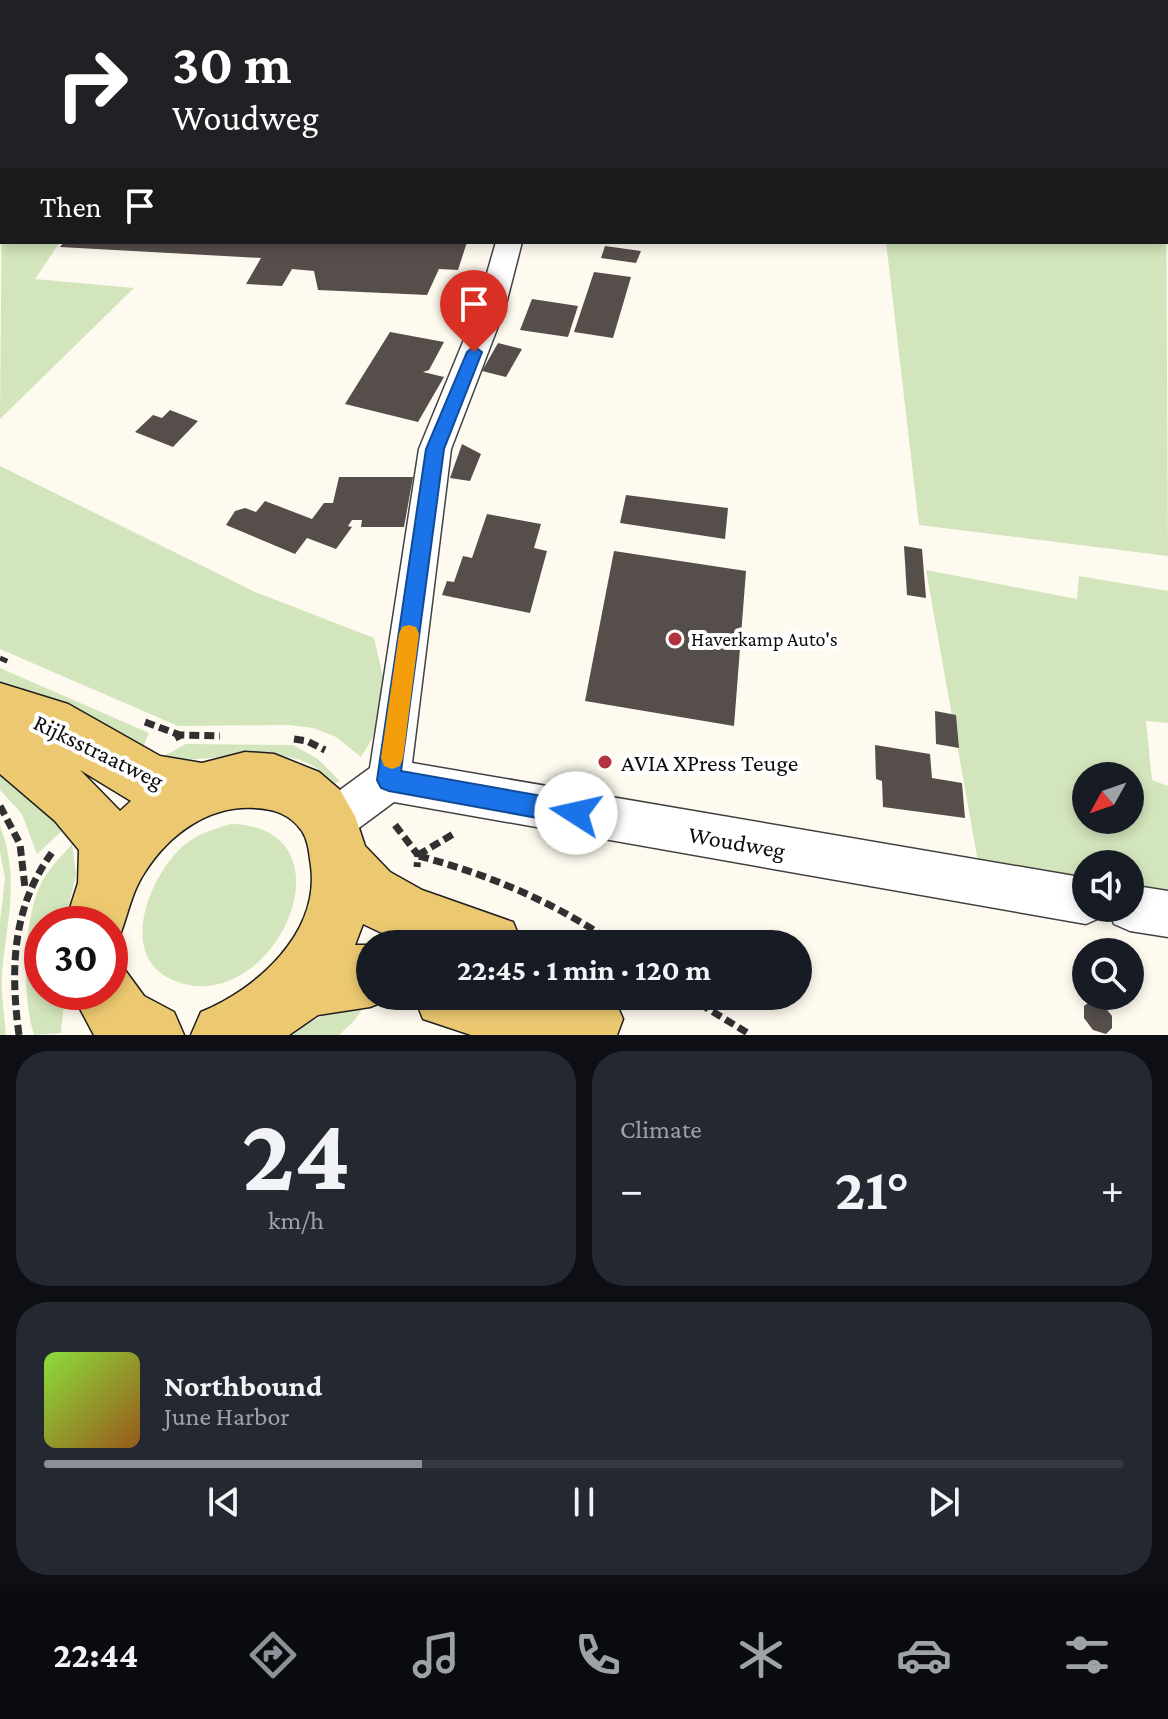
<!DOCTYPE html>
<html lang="en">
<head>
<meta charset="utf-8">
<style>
  body { margin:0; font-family:"Crimson Pro",serif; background:#242831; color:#f1f3f6; height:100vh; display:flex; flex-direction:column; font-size:30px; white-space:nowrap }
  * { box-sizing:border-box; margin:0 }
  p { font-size:26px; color:#9ea1a6 }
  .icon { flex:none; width:44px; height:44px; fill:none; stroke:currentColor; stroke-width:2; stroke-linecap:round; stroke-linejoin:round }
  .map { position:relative; height:1035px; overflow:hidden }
  .drawer { display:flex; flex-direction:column; gap:16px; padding:16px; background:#0d0f14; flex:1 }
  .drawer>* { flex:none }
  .top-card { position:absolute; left:0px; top:0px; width:1168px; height:244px; box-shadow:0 4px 12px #0003; background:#202124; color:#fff; overflow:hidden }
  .needle { width:52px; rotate:230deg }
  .tools { position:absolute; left:1072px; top:762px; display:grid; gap:16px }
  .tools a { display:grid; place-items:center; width:72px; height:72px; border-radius:50%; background:#171b24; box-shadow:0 4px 12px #0003; font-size:40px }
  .speed { position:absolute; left:24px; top:906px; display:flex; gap:16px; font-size:40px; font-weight:700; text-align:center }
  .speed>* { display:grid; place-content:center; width:104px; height:104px; border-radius:50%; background:#171b24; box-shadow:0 4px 12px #0003; line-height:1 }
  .speed .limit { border:12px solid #d22; background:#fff; color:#111 }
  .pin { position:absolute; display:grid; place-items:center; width:68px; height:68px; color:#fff; margin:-82px -34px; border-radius:50% 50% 50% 0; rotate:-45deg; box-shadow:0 0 8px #0007 }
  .pin .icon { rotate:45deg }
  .me { position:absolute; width:88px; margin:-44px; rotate:280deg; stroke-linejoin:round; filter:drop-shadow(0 0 6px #0008) }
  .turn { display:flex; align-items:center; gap:28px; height:168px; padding:0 40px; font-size:36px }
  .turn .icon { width:104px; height:104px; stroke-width:2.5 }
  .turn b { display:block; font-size:56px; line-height:68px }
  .then { display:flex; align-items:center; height:76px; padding:0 40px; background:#0003; gap:16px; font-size:30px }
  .big { font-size:60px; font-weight:700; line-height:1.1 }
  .drawer .card { flex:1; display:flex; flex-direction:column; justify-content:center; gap:12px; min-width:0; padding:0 28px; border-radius:32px; background:#242831 }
  .drawer .dial { align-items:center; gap:0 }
  .dial b { font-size:104px; line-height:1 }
  .song { display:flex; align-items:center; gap:24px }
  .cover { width:96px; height:96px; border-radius:12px; background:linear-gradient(135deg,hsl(90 70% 55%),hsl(30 70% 35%)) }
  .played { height:8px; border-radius:4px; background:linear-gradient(90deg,#8c9099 35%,#363941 35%) }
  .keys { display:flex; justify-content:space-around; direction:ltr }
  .heat { display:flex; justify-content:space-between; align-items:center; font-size:44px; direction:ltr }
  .drawer .tiles { flex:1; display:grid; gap:16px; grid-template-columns:1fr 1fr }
  .card:last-child { grid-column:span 2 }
  .trip { position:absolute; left:356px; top:930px; width:456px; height:80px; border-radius:40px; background:#171b24; box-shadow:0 4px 12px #0003; font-weight:700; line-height:80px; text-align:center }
  .tabs { display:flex; height:128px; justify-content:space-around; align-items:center; background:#090b0e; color:#9ea1a6 }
  .tabs .icon { width:56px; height:56px }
  .tabs .selected { color:#8c9099 }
  .tabs b { font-size:36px; color:#f1f3f6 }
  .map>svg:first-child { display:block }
</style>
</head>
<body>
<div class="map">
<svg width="1168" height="1035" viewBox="0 0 1168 1035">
  <rect width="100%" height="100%" fill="#fefaef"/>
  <polygon fill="#eae3eb" points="0,0 315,0 2,2 2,81"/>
  <g fill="#d3e5bc" fill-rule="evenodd">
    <polygon points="1166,185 1168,556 919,525 886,242 1166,242"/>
    <polygon points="2,188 2,242 60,242 35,279 134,288 0,419"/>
    <polygon points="0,466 253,591 374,638 385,685 372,739 361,757 336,737 313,728 289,725 178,726 0,649"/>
    <path d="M926,570L1077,599L1079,576L1168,591V723L1146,721L1152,780L1168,786V892L1130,886V864H1086V879L978,862ZM1086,776H1130V820H1086Z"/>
    <polygon points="0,668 149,733 143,747 0,685"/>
    <path d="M186,744L293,745L318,759L340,781L334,784C293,732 214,767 160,758Z"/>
    <polygon points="0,763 64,829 37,854 22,814 0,790"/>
    <path d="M231,824C360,827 274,1020 175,981C116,958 149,877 182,847C196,834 214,829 231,824Z"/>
    <path d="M0,826C20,878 7,919 2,973C1,993 4,1015 6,1035H0V922L5,878L0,852Z"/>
    <path d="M72,844L76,874L65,924H42V992H65L61,1033L34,1035C22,997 23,925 39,888C46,871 60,858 72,844Z"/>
    <polygon points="363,1008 355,1020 339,1035 287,1035 326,1014"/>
  </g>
  <g fill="#554e4b">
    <polygon points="64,242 467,242 458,270 439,269 427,295 318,290 314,271 292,269 282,286 246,284 261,258 60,247"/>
    <polygon points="605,246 641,251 636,263 601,258"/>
    <polygon points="594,272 631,277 613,338 574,332"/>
    <polygon points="532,299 578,306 568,337 520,330"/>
    <polygon points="390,332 444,342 429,370 423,372 444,377 418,422 345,404"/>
    <polygon points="498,343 522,349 506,377 482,371"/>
    <polygon points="170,410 198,421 173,447 135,432 153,415 162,418"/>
    <polygon points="462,444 481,454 470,481 450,478"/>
    <polygon points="339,477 413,477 404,527 361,527 362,520 352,520 348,526 352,527 336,549 307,538 295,554 226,525 235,511 245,508 256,512 265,501 312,519 324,503 333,503"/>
    <polygon points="626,495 728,508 725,539 620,523"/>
    <polygon points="487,514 541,524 534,548 547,551 530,613 442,595 447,581 454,582 463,556 472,558"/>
    <polygon points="904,546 922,549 926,598 907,595"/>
    <polygon points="614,551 746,571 734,726 585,701"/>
    <polygon points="935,711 956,715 959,748 936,744"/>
    <polygon points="875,745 930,754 932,778 962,783 965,818 883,807 882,781 876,779"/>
    <polygon points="1092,1000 1104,1006 1112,1016 1112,1028 1106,1034 1093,1030 1084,1018 1084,1006"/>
  </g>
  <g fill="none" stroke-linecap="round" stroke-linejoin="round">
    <g stroke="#414141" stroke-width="3">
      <g id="minor">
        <polygon points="496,242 522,242 505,308 451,449 412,763 1086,878 1086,908 1106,908 1102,917 1086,924 394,802 344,839 329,846 314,839 307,824 314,809 370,768 419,449 477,308"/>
        <polygon points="1130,885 1168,891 1168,937 1130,931 1114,924 1107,908 1130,908"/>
      </g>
    </g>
    <g stroke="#1f1f1f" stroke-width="3">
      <g id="primary">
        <path d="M0,683L68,704L160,756L202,763L245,752L274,754L319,772L340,790L355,816L365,846L390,872L422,890L513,922L522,944H405L363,924L355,945H370V996L392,998L370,1007L318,1015L289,1035H191L201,1012C257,989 320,933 311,866C309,854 309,842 302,831C290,814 274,809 255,808C209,805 169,834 145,872C130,894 127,921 116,945L110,948V924H65L78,883L79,850L55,821L0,774ZM80,770L131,801L120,811Z"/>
        <polygon points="110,963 125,970 144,996 174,1012 184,1035 94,1035 71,992 110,992"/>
        <polygon points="414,996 613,996 623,1019 617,1035 471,1035 423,1019"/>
      </g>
    </g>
    <polyline stroke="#303030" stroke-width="5" stroke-dasharray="8 4" stroke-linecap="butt" points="0,658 11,663"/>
    <g stroke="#303030" stroke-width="7" stroke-dasharray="10 5" stroke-linecap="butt">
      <polyline points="145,722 180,735"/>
      <polyline points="175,738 181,735 220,736"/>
      <polyline points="294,739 307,741 325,750"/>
      <polyline points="0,806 20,844 25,888"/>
      <polyline points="395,825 418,855 417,867"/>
      <polyline points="418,855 455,833"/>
      <path d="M419,856C490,875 554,902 615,944"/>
      <polyline points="687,996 751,1035"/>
      <path d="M19,1035C10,969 12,905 54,850"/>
    </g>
    <use href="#minor" fill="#fff" fill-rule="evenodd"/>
    <use href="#primary" fill="#ecc971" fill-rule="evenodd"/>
    <g stroke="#b2323d" stroke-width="4">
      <polyline points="722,0 738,2"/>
      <polyline points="761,0 776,2"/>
    </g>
  </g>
  <polygon fill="#1a73e8" stroke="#114b97" stroke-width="2" points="474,346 482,352 444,449 401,771 576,802 585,805 588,813 585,822 576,825 389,791 381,788 377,780 426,449 467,352"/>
  <polygon fill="#f59e0b" points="409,625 416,627 419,634 403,758 400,766 392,769 384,766 381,758 399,634 402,627"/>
  <g fill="#b2323d" stroke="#fff" stroke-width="3">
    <circle cx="675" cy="639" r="8"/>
    <circle cx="605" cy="762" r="8"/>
  </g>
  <g text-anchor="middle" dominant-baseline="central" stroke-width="8" stroke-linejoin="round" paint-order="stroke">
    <g font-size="20" fill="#0e0e0e" stroke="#fff" text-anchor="start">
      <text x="691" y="639">Haverkamp Auto's</text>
    </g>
    <g font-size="24" fill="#0e0e0e" stroke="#fff">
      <text transform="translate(99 751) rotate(26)">Rijksstraatweg</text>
      <text transform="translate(737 842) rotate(10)">Woudweg</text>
    </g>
    <g font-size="24" fill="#0e0e0e" stroke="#fff" text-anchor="start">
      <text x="621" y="762">AVIA XPress Teuge</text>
    </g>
  </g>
</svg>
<div class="tools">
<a><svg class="needle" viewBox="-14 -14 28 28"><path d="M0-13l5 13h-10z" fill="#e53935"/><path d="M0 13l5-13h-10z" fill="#9ea1a6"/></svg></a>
<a><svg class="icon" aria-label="sound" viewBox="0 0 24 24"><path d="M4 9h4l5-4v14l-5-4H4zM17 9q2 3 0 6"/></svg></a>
<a><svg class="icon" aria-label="search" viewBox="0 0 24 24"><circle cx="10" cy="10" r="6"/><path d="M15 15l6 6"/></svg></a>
</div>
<div class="speed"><div class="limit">30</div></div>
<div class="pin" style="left:474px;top:352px;background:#d93025"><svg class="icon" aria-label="arrive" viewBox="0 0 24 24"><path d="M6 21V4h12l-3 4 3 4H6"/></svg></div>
<svg class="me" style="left:576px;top:813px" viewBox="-20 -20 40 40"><circle r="19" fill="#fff"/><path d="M0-13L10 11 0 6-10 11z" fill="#1a73e8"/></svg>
<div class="trip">22:45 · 1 min · 120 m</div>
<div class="top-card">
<div class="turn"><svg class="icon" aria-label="right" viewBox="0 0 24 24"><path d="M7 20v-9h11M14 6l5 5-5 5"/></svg><div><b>30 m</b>Woudweg</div></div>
<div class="then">Then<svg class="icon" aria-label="arrive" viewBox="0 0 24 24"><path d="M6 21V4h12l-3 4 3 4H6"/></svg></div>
</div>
</div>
<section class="drawer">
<div class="tiles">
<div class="card dial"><b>24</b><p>km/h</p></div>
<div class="card"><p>Climate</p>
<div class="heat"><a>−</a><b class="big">21°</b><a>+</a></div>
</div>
<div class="card">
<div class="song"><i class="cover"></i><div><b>Northbound</b><p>June Harbor</p></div></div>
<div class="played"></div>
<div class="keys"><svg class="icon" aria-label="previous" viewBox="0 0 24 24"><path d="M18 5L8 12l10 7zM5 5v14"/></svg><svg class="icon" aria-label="pause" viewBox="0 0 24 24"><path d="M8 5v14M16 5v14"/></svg><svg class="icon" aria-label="next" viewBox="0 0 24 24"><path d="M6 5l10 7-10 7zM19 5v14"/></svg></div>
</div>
</div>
</section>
<nav class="tabs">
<b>22:44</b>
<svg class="icon selected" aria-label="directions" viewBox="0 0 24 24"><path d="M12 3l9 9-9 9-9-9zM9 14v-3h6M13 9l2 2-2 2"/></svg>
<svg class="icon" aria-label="music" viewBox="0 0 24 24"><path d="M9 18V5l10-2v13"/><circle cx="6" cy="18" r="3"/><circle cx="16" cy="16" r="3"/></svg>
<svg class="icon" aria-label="phone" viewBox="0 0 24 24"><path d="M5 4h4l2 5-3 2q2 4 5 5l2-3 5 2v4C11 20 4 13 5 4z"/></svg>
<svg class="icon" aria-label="climate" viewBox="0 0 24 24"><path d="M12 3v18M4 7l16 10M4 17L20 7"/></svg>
<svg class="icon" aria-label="car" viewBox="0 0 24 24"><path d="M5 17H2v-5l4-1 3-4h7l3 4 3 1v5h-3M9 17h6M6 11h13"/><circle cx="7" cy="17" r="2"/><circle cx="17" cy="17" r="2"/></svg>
<svg class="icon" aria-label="filters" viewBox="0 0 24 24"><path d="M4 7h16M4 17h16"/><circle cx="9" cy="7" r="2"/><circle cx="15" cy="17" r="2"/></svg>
</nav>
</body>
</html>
